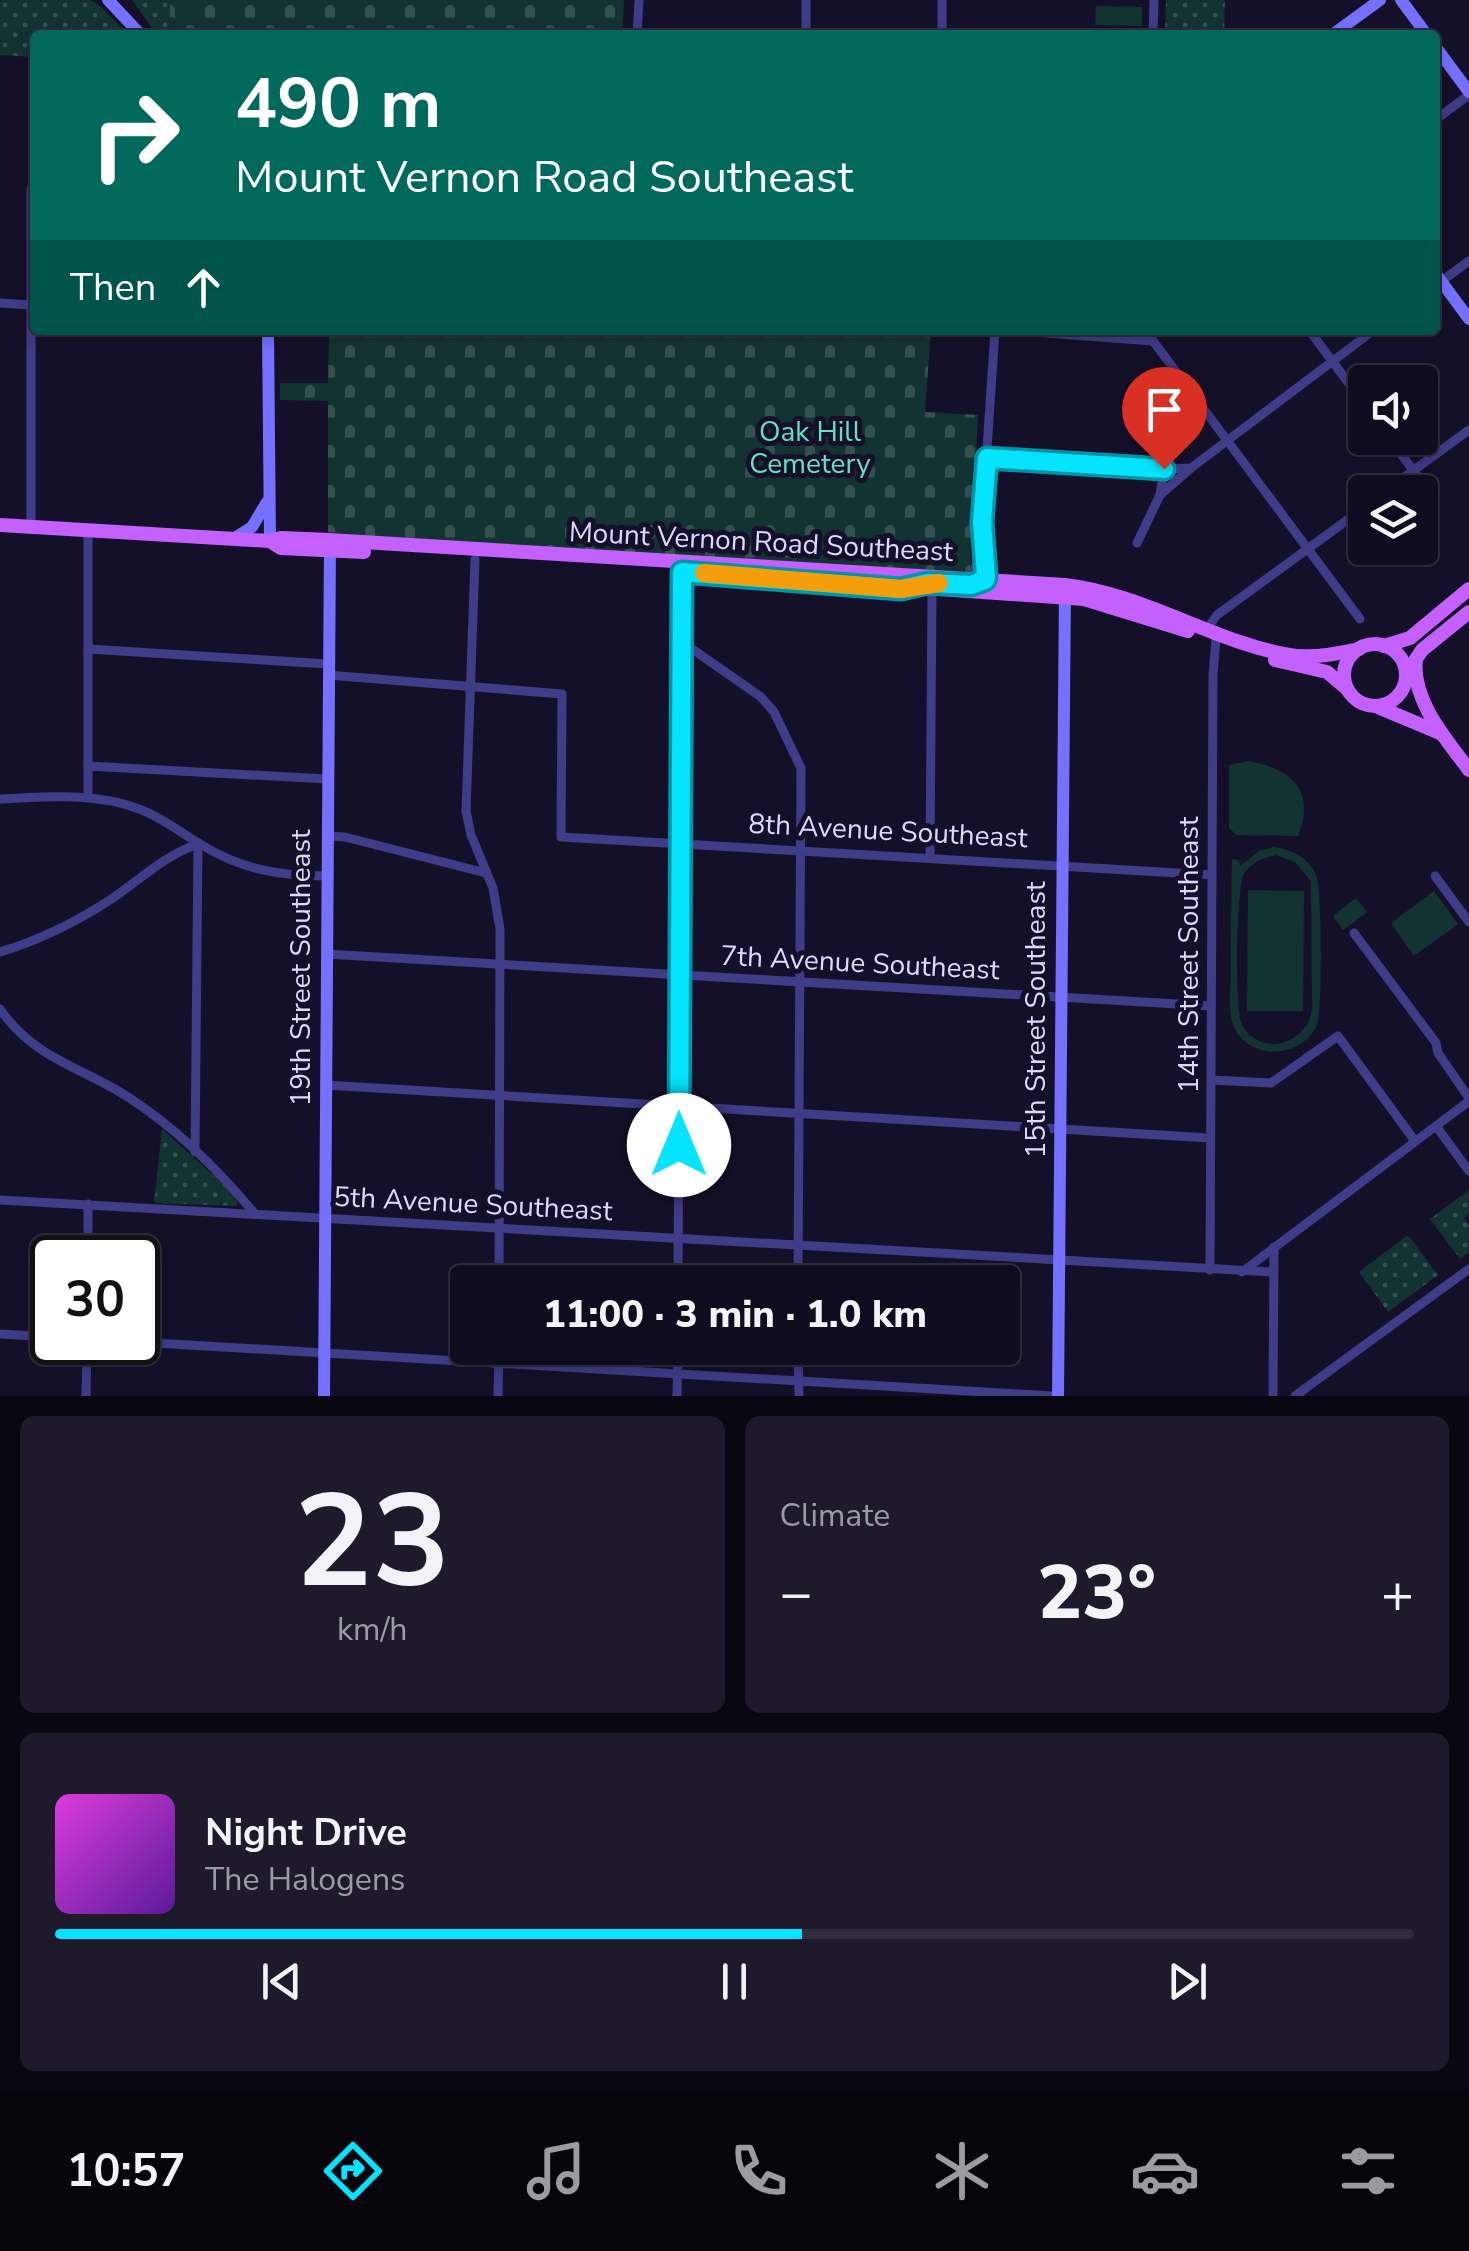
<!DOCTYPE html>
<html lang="en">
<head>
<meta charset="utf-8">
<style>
  body { margin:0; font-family:"Nunito Sans",sans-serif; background:#1e1a2c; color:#f1f3f6; height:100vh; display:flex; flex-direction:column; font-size:38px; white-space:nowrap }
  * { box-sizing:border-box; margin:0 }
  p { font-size:32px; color:#9c9ba4 }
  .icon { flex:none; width:55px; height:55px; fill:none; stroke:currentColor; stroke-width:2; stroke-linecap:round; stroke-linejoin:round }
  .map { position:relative; height:1396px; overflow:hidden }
  .sheet { display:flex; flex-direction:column; gap:20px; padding:20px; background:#090711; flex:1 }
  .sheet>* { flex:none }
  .top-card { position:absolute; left:30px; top:30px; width:1410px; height:305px; border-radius:10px; box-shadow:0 5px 15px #0003,0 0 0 2px #302c3d; background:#00695c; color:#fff; overflow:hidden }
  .controls { position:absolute; left:1348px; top:365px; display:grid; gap:20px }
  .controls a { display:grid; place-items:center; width:90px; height:90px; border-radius:10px; background:#100c1f; box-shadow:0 5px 15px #0003,0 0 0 2px #302c3d; font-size:50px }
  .speed { position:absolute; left:30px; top:1235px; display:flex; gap:20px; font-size:50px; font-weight:700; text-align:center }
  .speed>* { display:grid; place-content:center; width:130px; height:130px; border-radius:50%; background:#100c1f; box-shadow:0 5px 15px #0003,0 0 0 2px #302c3d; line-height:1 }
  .speed .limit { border:5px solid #111; border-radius:15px; background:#fff; color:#111 }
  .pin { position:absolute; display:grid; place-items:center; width:85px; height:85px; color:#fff; margin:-102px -42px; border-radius:50% 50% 50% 0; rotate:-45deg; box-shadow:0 0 10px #0007 }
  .pin .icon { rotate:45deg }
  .me { position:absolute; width:110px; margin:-55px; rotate:0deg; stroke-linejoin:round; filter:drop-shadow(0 0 8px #0008) }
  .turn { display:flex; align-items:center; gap:35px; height:210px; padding:0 40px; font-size:45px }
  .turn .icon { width:130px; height:130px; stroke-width:2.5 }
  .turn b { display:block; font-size:70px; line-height:85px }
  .then { display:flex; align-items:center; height:95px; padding:0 40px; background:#0003; gap:20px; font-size:38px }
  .big { font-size:75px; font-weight:800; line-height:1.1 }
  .sheet .widget { flex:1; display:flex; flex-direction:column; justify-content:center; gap:15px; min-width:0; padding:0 35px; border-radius:15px; background:#1e1a2c }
  .sheet .dial { align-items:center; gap:0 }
  .dial b { font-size:130px; line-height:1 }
  .song { display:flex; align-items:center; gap:30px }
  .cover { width:120px; height:120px; border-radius:15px; background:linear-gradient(135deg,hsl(300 70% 55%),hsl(270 70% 35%)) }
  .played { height:10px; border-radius:5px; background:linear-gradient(90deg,#05e3fe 55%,#302c3d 55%) }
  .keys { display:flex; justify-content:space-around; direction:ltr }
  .heat { display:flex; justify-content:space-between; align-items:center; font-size:55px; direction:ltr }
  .sheet .tiles { flex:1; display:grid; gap:20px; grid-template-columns:1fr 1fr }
  .widget:last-child { grid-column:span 2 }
  .trip { position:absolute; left:450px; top:1265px; width:570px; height:100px; border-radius:10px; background:#100c1f; box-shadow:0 5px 15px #0003,0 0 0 2px #302c3d; font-weight:800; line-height:100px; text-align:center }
  .tab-bar { display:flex; height:160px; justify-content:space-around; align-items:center; background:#06050c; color:#9c9ba4 }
  .tab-bar .icon { width:70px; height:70px }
  .tab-bar .selected { color:#05e3fe }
  .tab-bar b { font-size:45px; color:#f1f3f6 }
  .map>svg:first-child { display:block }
</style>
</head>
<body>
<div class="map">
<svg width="1469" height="1396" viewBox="0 0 1469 1396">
  <defs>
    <pattern id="green-dots" width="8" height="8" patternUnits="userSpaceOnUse" patternTransform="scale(2.5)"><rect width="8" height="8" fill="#133332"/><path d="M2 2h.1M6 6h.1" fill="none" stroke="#355051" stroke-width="1.8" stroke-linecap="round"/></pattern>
    <pattern id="cemetery-stones" width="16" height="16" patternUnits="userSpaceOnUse" patternTransform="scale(2.5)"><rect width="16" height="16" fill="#133332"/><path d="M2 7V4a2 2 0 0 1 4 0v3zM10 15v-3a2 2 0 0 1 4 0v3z" fill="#355051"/></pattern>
  </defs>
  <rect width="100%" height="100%" fill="#151029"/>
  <g fill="url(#green-dots)">
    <polygon points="0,0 90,0 100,6 129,35 35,35 35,57 0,55"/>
    <polygon points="132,0 170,0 169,35 157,35"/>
    <polygon points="1166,0 1225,0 1224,35 1165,35"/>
    <polygon points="162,1129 235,1195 238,1206 154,1203"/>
    <polygon points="1469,1190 1469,1214 1464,1218 1469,1225 1469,1252 1460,1259 1430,1219"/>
    <polygon points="1408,1235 1438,1275 1388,1312 1359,1272"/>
  </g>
  <g fill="url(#cemetery-stones)">
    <polygon points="170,0 624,0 622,35 169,35"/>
    <polygon points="329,330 931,330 925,412 978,415 970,572 432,542 328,532 328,401 280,400 280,383 328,383"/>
  </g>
  <g fill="#133332" fill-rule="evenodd">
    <polygon points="1096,6 1142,7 1142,26 1095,25"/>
    <path d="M1249,761C1292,769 1316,791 1298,836L1237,835L1229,828V765Z"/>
    <path d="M1274,847C1291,850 1309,857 1316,875C1322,890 1323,1015 1316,1028C1297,1061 1243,1060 1232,1021C1228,1004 1231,984 1231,967C1231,931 1231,895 1232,859L1239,860L1240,866L1259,851ZM1276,855L1296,863L1311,881L1312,1008C1309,1046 1256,1059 1241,1022C1235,1007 1236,887 1244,874C1251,862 1262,858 1276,855Z"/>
    <polygon points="1248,890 1304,891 1303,1011 1247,1011"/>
    <polygon points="1434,891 1458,924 1414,956 1391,923"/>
    <polygon points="1356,898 1367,912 1343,930 1333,916"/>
  </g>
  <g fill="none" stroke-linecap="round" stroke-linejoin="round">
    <g stroke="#3f3c88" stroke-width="9">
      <polyline points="637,35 639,0"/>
      <polyline points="806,35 806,0"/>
      <polyline points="942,35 942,0"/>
      <polyline points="1153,35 1154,0"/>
      <polyline points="1435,120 1469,95"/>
      <polyline points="1435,286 1469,261"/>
      <polyline points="0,303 31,305"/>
      <polyline points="1006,330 1153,341"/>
      <polyline points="1145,330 1360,619"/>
      <polyline points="1309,330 1365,405"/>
      <polyline points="1389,438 1431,494"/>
      <polyline points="987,459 1164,469 1191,468 1374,330"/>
      <polyline points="1384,492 1469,430"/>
      <polyline points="1160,495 1191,468"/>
      <polyline points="31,527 31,189"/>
      <polyline points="1137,543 1160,495 1164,469"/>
      <polyline points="475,559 466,811 471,835 493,888 500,929 499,1282"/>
      <polyline points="970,580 981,551"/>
      <polyline points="985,580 982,523 995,330"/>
      <polyline points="1207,629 1217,615 1365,507"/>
      <polyline points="682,642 761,697 774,712 801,768 798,1282"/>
      <polyline points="88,649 328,664"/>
      <polyline points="328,675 562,694 561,837 1212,875"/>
      <polyline points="88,766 327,779"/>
      <polyline points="88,797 88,531"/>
      <path d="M0,799C46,797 96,792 139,809C162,817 179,832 200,844C240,869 279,876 326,876"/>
      <polyline points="327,836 345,837 486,873"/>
      <polyline points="930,858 932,591"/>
      <polyline points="1435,876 1469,922"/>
      <polyline points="1354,933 1436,1043 1438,1053 1469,1098"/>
      <path d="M0,952C40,940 78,921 113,898C142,878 164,856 198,844L195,1152"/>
      <polyline points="326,954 1211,1006"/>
      <path d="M0,1009C35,1060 83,1067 131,1099C177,1129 220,1172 255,1214"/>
      <polyline points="1211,1080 1271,1083 1338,1036 1415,1141"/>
      <polyline points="325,1085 1210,1138"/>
      <polyline points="1436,1126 1469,1171"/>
      <polyline points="0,1200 1273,1272"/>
      <polyline points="88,1258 88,1204"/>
      <polyline points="1210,1270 1213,674 1216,640"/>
      <polyline points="1242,1272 1469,1101"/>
      <polyline points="678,1282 682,572"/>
      <polyline points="0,1334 52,1337"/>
      <polyline points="138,1342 1052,1396"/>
      <polyline points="798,1348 799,1396"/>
      <polyline points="86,1396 87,1342"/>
      <polyline points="498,1396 499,1348"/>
      <polyline points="677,1396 678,1348"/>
      <polyline points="1273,1396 1274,1247"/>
      <polyline points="1295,1396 1469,1269"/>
    </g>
    <g stroke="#7570fe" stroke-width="12">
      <polyline points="108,0 141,35"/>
      <polyline points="1401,0 1427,35"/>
      <polyline points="1332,35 1380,0"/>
      <polyline points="1435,46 1469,92"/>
      <polyline points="1435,273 1469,319"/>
      <polyline points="268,330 270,541"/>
      <polyline points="233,539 252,527 267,502"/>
      <polyline points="324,1396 330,544"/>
      <polyline points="1058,1396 1065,589"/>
    </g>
    <g stroke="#c460fe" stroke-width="14">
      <path d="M0,525L270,541L281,538L330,540L1065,585C1143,594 1212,641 1289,655C1311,659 1337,654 1359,649"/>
      <polyline points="270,541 281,548 364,552"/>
      <polyline points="780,578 1084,599 1188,631"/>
      <circle cx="1375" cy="675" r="31"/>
      <polyline points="1384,646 1410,638 1469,589"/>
      <path d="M1416,659C1411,700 1446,739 1469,770"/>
      <polyline points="1275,660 1327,672 1346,688"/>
      <polyline points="1411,667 1422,650 1469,612"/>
      <polyline points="1378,707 1440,733"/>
    </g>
  </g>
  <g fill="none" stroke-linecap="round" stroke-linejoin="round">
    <g stroke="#0394a5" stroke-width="25">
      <polyline id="route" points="679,1145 682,572 901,589 928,583 971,585 985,580 986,576 982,522 987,458 1164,469"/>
    </g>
    <use href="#route" stroke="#05e3fe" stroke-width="18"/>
    <polyline stroke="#f59e0b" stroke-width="18" points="704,573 901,589 939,583"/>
  </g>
  <g text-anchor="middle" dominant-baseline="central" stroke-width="10" stroke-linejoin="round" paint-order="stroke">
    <g font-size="28" fill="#63e0c2" stroke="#151029">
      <text x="810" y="432">Oak Hill<tspan x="810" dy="32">Cemetery</tspan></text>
    </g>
    <g font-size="28" fill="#ddd8ff" stroke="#151029">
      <text transform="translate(761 542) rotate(3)">Mount Vernon Road Southeast</text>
      <text transform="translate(888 831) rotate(3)">8th Avenue Southeast</text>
      <text transform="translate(1189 955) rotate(-90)">14th Street Southeast</text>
      <text transform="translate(860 963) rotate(3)">7th Avenue Southeast</text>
      <text transform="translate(301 968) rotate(-90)">19th Street Southeast</text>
      <text transform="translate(1036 1020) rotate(-90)">15th Street Southeast</text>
      <text transform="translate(473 1204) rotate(3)">5th Avenue Southeast</text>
    </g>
  </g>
</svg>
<div class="controls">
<a><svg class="icon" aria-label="sound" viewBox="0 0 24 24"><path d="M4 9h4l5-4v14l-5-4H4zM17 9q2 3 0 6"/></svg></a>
<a><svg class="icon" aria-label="layers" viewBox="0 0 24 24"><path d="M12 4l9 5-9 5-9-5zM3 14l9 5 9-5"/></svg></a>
</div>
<div class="speed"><div class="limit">30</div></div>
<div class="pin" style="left:1164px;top:469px;background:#d93025"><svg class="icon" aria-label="arrive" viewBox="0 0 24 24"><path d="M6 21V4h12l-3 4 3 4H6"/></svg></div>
<svg class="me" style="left:679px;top:1145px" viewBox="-20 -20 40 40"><circle r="19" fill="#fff"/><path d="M0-13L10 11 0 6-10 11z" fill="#05e3fe"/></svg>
<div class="trip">11:00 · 3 min · 1.0 km</div>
<div class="top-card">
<div class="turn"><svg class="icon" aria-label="right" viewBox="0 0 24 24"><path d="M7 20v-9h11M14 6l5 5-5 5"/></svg><div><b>490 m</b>Mount Vernon Road Southeast</div></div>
<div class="then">Then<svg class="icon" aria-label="ahead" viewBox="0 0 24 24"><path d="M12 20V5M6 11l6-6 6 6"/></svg></div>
</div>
</div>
<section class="sheet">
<div class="tiles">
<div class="widget dial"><b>23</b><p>km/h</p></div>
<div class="widget"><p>Climate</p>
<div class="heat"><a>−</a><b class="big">23°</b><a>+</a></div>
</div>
<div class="widget">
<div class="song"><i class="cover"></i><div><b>Night Drive</b><p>The Halogens</p></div></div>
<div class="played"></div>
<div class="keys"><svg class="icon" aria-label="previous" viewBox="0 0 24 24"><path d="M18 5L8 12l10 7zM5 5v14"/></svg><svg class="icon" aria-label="pause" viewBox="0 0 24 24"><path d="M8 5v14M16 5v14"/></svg><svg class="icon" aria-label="next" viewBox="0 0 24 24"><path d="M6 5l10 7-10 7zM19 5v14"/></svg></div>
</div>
</div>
</section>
<nav class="tab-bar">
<b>10:57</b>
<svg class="icon selected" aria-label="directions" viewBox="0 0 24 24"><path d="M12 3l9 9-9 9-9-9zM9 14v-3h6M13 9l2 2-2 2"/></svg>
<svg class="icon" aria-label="music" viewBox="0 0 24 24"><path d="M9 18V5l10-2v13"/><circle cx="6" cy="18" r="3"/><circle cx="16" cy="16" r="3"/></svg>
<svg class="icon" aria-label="phone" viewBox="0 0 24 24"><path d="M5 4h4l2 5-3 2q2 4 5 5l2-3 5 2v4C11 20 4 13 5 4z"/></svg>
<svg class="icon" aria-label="climate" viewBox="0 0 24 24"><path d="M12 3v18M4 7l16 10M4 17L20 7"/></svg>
<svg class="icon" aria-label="car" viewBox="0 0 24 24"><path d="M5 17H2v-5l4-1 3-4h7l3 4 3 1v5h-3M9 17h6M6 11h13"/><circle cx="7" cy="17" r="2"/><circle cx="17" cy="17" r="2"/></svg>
<svg class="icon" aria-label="filters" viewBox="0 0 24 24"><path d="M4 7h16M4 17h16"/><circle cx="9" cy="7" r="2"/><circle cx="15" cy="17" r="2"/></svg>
</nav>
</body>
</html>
